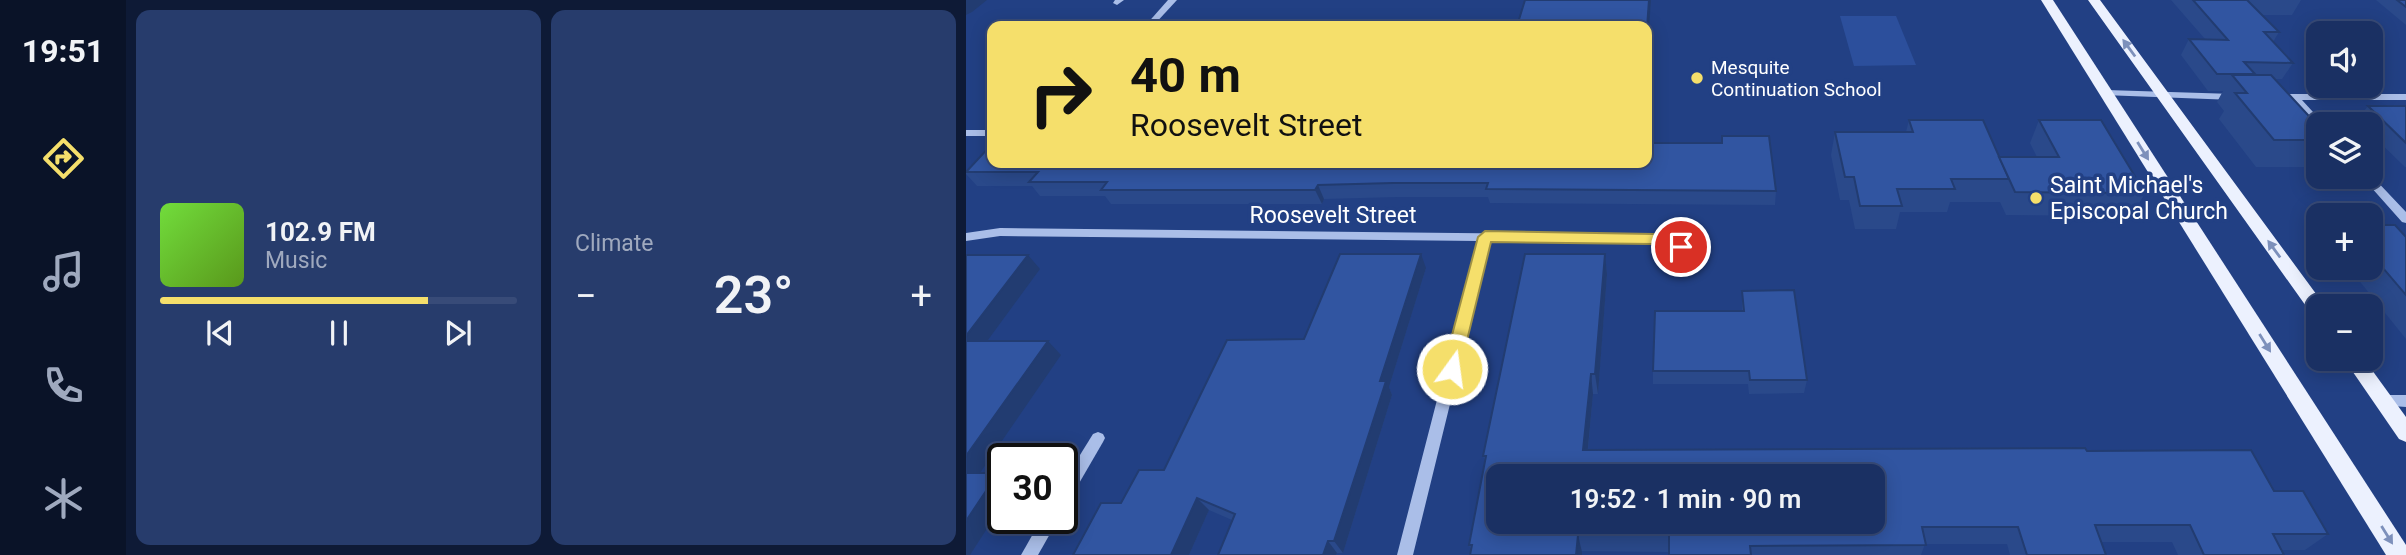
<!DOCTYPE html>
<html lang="en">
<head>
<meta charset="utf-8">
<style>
  body { margin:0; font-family:Roboto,sans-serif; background:#273c6c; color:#f1f3f6; height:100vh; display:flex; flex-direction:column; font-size:26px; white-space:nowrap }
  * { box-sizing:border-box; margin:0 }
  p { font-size:23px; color:#9fa9be }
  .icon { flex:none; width:38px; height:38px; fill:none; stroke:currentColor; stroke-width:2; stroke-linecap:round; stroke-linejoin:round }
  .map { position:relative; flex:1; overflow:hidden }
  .details { display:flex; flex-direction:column; gap:10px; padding:10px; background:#0e1a36; width:840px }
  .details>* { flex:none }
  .hud { position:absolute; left:21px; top:21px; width:665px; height:147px; border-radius:14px; box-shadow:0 4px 18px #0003,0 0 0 2px #384b78; background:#f5df6b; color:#111; overflow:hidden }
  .controls { position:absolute; left:1340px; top:21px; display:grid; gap:14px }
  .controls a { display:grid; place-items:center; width:77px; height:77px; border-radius:14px; background:#1a3063; box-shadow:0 4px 18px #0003,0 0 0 2px #384b78; font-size:35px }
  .speed { position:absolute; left:21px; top:443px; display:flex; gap:14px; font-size:35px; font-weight:700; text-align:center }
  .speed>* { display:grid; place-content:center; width:91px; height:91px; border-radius:50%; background:#1a3063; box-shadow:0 4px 18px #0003,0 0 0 2px #384b78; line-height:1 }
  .speed .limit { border:4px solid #111; border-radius:10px; background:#fff; color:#111 }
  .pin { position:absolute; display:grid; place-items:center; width:60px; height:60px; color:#fff; margin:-30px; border:4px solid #fff; border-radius:50%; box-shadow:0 2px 7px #0007 }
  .me { position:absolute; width:77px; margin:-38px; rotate:14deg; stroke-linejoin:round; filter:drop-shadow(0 0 5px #0008) }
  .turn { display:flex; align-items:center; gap:24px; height:147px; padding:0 28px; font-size:32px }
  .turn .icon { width:91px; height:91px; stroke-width:2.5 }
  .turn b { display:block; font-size:49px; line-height:60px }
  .big { font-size:52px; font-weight:600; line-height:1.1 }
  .details .tile { flex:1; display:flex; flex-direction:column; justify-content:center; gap:10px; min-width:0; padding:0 24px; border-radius:14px; background:#273c6c }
  .song { display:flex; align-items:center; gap:21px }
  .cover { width:84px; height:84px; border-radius:10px; background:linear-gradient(135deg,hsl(100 70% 55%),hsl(90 70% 35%)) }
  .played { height:7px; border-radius:4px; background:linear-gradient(90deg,#f5df6b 75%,#384b78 75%) }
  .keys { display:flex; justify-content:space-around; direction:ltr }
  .heat { display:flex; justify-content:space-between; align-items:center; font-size:38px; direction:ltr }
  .details .tiles { flex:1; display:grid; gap:10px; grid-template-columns:repeat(2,1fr) }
  .trip { position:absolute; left:520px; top:464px; width:399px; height:70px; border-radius:14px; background:#1a3063; box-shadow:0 4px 18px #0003,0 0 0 2px #384b78; font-weight:600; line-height:70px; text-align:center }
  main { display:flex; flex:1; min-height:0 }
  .dock { display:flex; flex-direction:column; width:126px; justify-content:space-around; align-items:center; background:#0a1328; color:#9fa9be }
  .dock .icon { width:49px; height:49px }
  .dock .selected { color:#f5df6b }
  .dock b { font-size:32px; color:#f1f3f6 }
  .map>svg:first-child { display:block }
</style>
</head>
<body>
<main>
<nav class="dock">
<b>19:51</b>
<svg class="icon selected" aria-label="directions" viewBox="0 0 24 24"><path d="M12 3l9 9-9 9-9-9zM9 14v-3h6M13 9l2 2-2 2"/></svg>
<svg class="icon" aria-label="music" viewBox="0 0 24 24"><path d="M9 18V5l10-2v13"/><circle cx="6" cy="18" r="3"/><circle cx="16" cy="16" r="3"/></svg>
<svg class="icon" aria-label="phone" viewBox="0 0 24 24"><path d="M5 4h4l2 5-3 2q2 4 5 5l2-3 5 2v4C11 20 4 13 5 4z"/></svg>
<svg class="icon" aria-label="climate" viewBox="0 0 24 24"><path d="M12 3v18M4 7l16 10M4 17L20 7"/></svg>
</nav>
<section class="details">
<div class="tiles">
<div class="tile">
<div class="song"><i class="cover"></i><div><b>102.9 FM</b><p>Music</p></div></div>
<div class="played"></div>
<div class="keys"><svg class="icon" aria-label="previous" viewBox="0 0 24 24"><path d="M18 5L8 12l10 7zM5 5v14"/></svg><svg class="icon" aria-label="pause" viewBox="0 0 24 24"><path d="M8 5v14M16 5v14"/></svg><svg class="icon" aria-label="next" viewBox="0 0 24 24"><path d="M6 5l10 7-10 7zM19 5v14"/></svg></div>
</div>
<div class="tile"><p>Climate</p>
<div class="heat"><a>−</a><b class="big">23°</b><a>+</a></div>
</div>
</div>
</section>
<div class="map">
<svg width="1440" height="555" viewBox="0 0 1440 555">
  <rect width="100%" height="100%" fill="#224084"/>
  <polygon fill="#2c4f9c" points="874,16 930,16 950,65 888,66"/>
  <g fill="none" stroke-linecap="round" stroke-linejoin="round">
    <g fill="#aabee8" fill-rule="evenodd">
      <polygon points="149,0 158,0 151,5 147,3"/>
      <polygon points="202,0 211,0 187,26 179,26"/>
      <polygon points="1140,90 1268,94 1273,97 1268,100 1137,95 1137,91"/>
      <polygon points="1311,94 1440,94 1440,100 1336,100 1358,124 1353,124 1353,127 1349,126 1325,100 1308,99 1306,97"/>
      <rect x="0" y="130" width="26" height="6"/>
      <polygon points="1405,175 1440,212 1440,223 1436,222 1396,177 1405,177"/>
      <path d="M34,228L687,235C706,238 722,241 730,260L724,264L720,263L710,250L687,243L524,241L447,555H431L512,241L34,236L0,241V233Z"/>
      <polygon points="1418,395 1440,395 1440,407 1413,405 1411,401 1413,397"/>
      <polygon points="132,432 137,434 139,438 137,442 101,504 96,506 96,484 127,434"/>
      <polygon points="76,518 93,518 72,555 55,555"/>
    </g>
    <g fill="#ecf1fe" fill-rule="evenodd">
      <polygon points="1075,0 1087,0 1440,545 1440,555 1420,555"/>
      <polygon points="1122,0 1134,0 1359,306 1353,306 1353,318 1347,316"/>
      <polygon points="1378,359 1398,359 1440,417 1440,442 1433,439"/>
    </g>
  </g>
  <g fill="#2a498a">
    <polygon points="1205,0 1335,0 1326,15 1295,15 1313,32 1307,42 1327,63 1316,79 1308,79 1353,127 1353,156 1345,167 1290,167 1253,119 1258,111 1251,102 1257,91 1242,91 1215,55 1223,39 1239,39"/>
    <polygon points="1410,0 1440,0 1440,25"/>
    <polygon points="1402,106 1440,106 1440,167 1439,167 1405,134 1405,124 1396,124 1391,120"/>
    <polygon points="943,120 1033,157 1071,157 1064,143 1073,120 1179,193 1166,216 1040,215 1034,202 984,202 981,212 934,212 930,229 889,229 883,200 874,200 865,155 869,132 940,132"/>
    <polygon points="756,136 810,191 809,205 524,203 522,197 432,197 358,199 356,204 145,204 139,196 74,196 66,186 11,186 0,174 0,171 26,163 756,143"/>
    <polygon points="1405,225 1440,237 1440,339 1383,268 1405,268"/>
    <polygon points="639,254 641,274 632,394 627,394 622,450 1121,451 1308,491 1362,534 1339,550 1316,550 1318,555 1212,555 1206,542 1135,542 1140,555 1044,555 1041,544 959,544 955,555 703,555 703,552 505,550 503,545 519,461 517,456"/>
    <polygon points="460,268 423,387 426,395 377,553 371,553 370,555 252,555 266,520 243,510 223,555 107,555 155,503 198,470 338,339"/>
    <polygon points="776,291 841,380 838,393 783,394 782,384 687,384 687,371 776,311"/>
  </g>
  <g fill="#223c71">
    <polygon points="0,0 21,0 6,12 0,15"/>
    <polygon points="683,0 685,0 681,59 681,28"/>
    <polygon points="352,185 358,199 356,204 349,190"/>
    <polygon points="455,254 460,268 423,387 426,395 377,553 368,541 414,381"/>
    <polygon points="639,254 641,274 632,394 629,374"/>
    <polygon points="62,255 74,269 11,355 0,344 0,336"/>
    <polygon points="82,341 95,355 5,486 0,482 0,456"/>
    <polygon points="625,374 627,394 620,468 617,450"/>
    <polygon points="32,473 37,477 37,504 4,555 0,555 0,521"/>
    <polygon points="231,498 243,510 223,555 205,555"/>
    <polygon points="612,535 616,552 616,555 610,555"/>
    <polygon points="362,541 371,553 370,555 357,555"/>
  </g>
  <g fill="#3155a1" stroke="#223c71" stroke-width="2" fill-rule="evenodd">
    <polygon points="559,0 683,0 681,28 681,26 551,26"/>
    <polygon points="1227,0 1281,0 1313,32 1298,32 1327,63 1278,62 1289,74 1251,74 1223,39 1262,40"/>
    <polygon points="1431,0 1440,0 1440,7"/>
    <polygon points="1266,75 1305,75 1353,127 1353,140 1308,140 1269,93 1281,93"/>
    <polygon points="1402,106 1440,106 1440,143"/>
    <polygon points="943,120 1017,120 1043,179 985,179 989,189 931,189 936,206 894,206 888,177 879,177 869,132 947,132"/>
    <polygon points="1073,120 1135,120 1179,193 1049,192 1033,157 1093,157"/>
    <polygon points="756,136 803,136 810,191 520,189 522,183 427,183 352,185 349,190 135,190 141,182 63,182 72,172 0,172 26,144 26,163 681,163 681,143 756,143"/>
    <polygon points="1405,225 1429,225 1440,237 1440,295 1405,254"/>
    <polygon points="374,254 455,254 414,381 420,381 400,443 368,541 362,541 357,555 252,555 269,514 231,498 205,555 107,555 135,503 155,503 173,470 198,470 261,340 338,339"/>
    <path d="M559,254H639L629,374H625L617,450L1119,448L1121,451L1285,450L1308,491H1337L1362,534H1307L1318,555H1238L1224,525H1129L1140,555H1061L1052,527H956L960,545L784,546L785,555H703V535H612L610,555H504L506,545H503L520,456H517ZM532,476H906V522H532Z"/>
    <polygon points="0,255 62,255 0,336"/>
    <polygon points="828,290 841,380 784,380 783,371 687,371 689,311 778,311 776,291"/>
    <polygon points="0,341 82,341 0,456"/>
    <polygon points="0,473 32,473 0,521"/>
  </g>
  <defs><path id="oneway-solid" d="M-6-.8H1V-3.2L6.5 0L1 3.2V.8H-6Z" transform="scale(1.75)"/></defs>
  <g fill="#7d90bb">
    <use href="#oneway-solid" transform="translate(1163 48) rotate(-126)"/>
    <use href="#oneway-solid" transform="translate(1177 151) rotate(58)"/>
    <use href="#oneway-solid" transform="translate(1308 249) rotate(-126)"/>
    <use href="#oneway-solid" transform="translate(1299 343) rotate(58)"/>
    <use href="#oneway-solid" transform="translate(1421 535) rotate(58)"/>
  </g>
  <polygon fill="#f5df6b" stroke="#9f9146" stroke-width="2" points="519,231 687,234 720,243 723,247 715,252 687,244 525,242 494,369 492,374 479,374 477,369 512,237"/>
  <g fill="#f5df6b" stroke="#224084" stroke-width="2.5">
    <circle cx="731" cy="78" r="7"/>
    <circle cx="1070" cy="198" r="7"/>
  </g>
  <g text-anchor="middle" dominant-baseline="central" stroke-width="7" stroke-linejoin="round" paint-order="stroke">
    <g font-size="19" fill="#fff" stroke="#224084" text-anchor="start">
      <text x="745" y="67">Mesquite<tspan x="745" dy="22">Continuation School</tspan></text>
    </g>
    <g font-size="23" fill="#fff" stroke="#224084" text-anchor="start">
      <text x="1084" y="185">Saint Michael's<tspan x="1084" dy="26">Episcopal Church</tspan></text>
    </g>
    <g font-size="23" fill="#fff" stroke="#224084">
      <text x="367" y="215">Roosevelt Street</text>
    </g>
  </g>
</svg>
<div class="controls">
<a><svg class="icon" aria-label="sound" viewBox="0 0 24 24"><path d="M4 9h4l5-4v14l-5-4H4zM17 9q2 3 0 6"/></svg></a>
<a><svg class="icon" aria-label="layers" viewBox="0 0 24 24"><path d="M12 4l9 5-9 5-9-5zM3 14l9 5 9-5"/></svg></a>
<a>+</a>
<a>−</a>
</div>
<div class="speed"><div class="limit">30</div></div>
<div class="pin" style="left:715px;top:247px;background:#d93025"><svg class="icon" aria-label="arrive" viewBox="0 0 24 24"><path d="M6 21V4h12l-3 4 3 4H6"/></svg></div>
<svg class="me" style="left:486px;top:369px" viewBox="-20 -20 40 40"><circle r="17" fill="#f5df6b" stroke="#fff" stroke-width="3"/><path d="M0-11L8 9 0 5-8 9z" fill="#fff"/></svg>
<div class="trip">19:52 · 1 min · 90 m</div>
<div class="hud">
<div class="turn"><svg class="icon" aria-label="right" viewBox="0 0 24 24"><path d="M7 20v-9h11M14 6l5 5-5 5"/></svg><div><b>40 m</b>Roosevelt Street</div></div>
</div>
</div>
</main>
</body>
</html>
